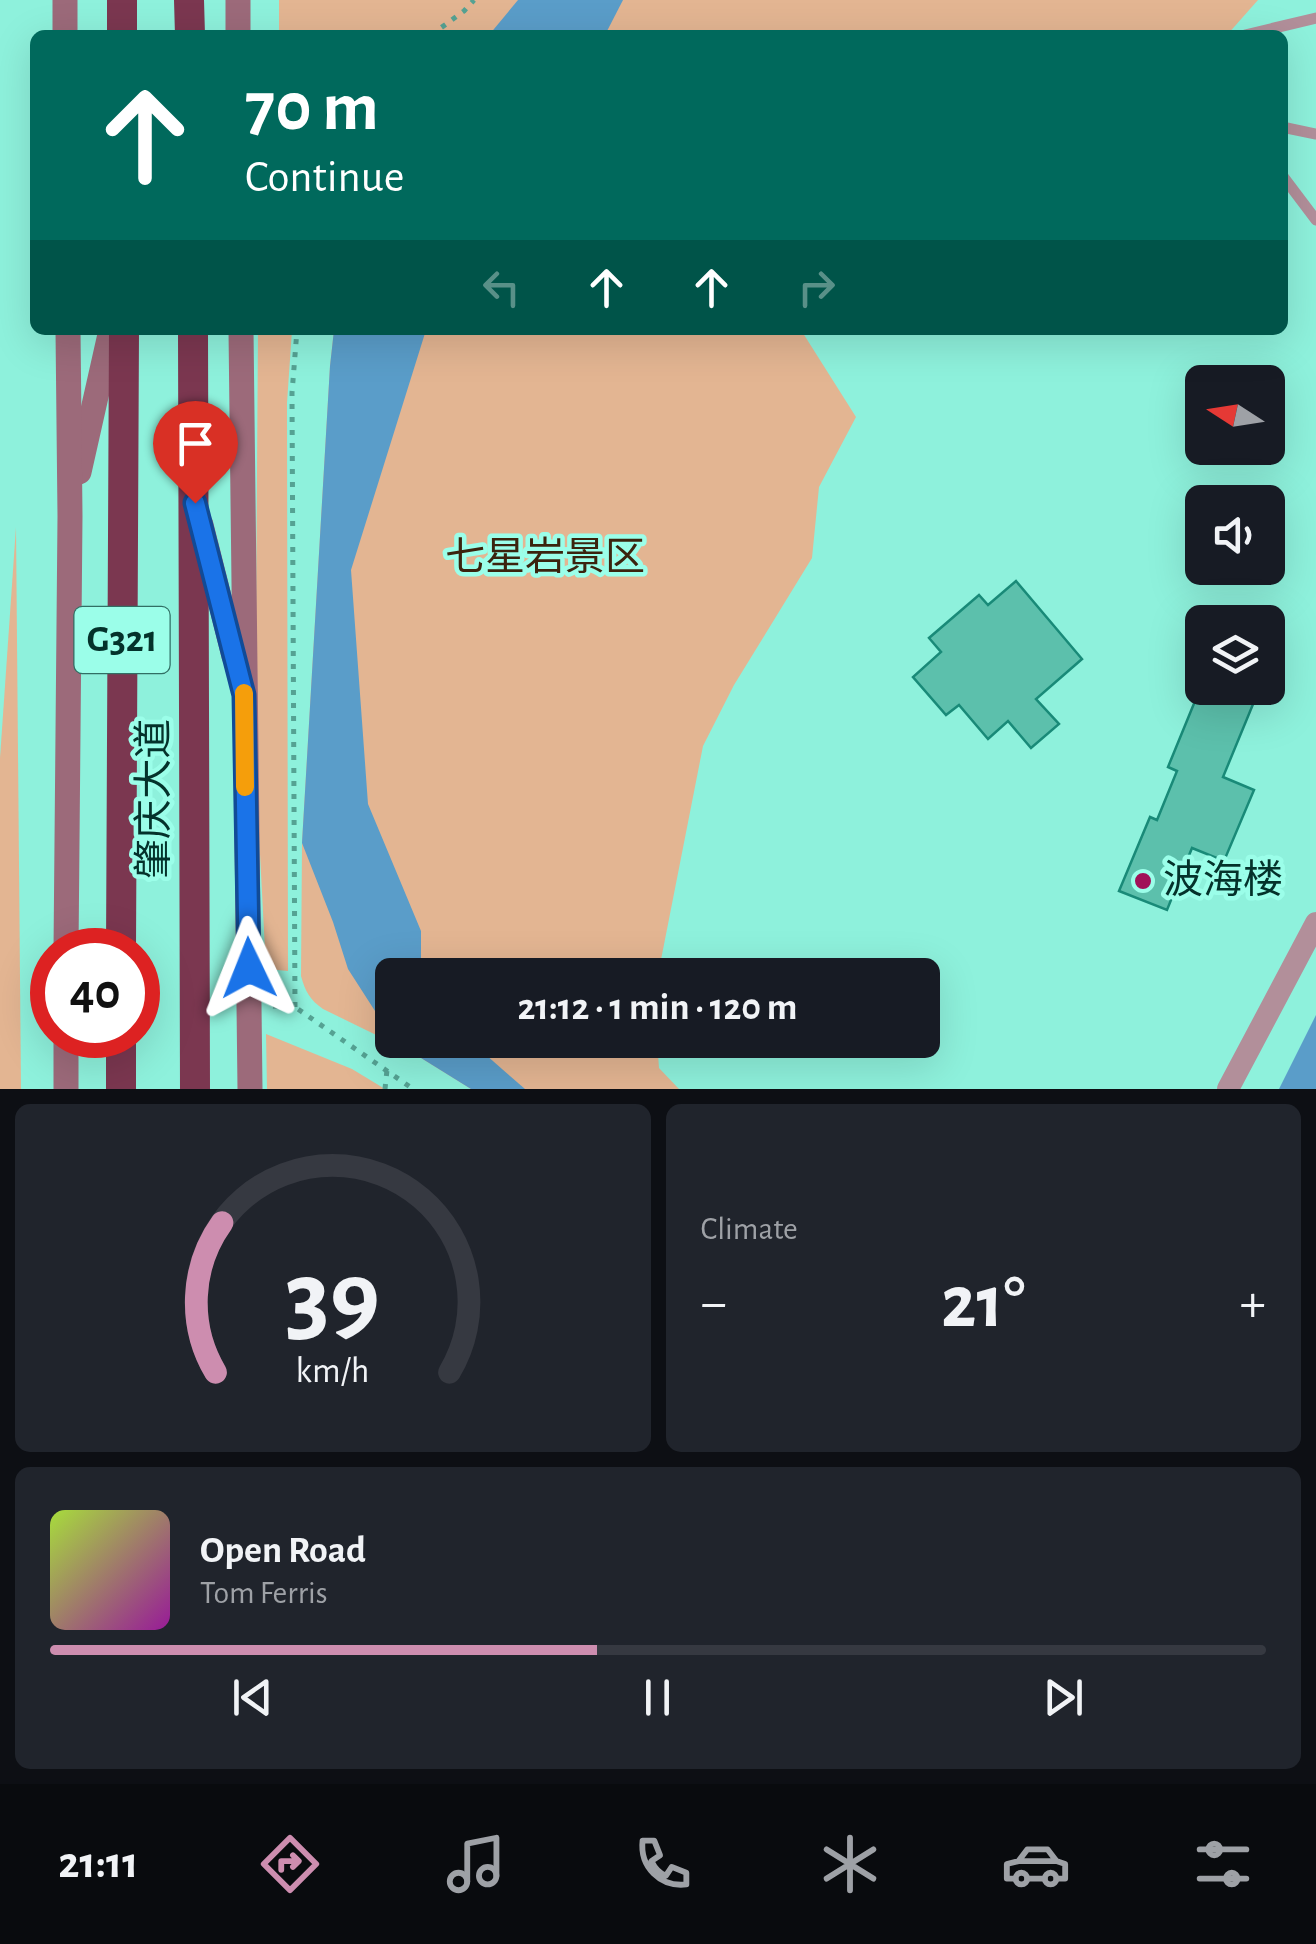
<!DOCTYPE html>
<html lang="en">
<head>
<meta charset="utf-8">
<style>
  body { margin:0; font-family:"Alegreya Sans","Noto Sans SC",sans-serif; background:#20242c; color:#f1f3f6; height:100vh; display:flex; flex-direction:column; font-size:38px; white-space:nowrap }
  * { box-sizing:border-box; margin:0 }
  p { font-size:32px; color:#9ea1a6 }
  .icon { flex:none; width:55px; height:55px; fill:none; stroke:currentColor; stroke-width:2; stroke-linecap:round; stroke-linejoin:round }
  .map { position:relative; height:1089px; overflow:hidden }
  .side { display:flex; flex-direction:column; gap:15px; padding:15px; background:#0d0f14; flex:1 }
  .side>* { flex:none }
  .hud { position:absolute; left:30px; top:30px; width:1258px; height:305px; border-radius:15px; box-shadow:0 10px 40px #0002; background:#00695c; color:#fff; overflow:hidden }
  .needle { width:65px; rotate:282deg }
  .buttons { position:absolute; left:1185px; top:365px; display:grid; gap:20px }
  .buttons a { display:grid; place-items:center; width:100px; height:100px; border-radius:15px; background:#171b24; box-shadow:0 10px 40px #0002; font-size:50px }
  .speed { position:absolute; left:30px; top:928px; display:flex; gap:20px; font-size:50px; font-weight:700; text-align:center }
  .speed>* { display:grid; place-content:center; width:130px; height:130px; border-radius:50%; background:#171b24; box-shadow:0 10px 40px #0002; line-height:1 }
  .speed .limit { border:15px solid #d22; background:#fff; color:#111 }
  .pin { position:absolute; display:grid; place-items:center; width:85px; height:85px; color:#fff; margin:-102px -42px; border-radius:50% 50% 50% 0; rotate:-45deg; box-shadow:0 0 10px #0007 }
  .pin .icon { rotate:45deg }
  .me { position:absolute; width:110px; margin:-55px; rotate:358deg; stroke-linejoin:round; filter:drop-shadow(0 0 8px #0008) }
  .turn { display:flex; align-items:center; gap:35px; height:210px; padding:0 50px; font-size:45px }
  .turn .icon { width:130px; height:130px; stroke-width:2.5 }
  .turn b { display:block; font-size:70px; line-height:85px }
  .lanes { display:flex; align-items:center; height:95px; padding:0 50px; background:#0003; justify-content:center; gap:50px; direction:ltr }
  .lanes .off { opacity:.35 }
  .big { font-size:75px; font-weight:700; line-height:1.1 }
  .side .card { flex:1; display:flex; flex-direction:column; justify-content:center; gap:15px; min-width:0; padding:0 35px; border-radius:15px; background:#20242c }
  .side .dial { align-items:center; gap:0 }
  .dial svg { height:260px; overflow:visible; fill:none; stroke:#363941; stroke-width:7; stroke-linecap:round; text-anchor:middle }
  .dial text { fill:#f1f3f6; stroke:none }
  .song { display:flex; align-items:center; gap:30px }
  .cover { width:120px; height:120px; border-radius:15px; background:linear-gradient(135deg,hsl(80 70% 55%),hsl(300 70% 35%)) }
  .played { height:10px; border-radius:5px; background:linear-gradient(90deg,#cd8daf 45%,#363941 45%) }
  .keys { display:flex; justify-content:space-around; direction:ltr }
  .heat { display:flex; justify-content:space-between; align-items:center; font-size:55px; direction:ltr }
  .side .tiles { flex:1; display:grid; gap:15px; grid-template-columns:1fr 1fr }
  .card:last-child { grid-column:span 2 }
  .trip { position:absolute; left:375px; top:958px; width:565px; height:100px; border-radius:15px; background:#171b24; box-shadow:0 10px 40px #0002; font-weight:700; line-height:100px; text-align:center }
  .menu { display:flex; height:160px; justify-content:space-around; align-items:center; background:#090b0e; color:#9ea1a6 }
  .menu .icon { width:70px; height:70px }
  .menu .selected { color:#cd8daf }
  .menu b { font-size:45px; color:#f1f3f6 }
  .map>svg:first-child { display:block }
</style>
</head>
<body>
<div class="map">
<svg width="1316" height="1089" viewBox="0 0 1316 1089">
  <rect width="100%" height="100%" fill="#8ef1dc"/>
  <g fill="#e3b592">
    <polygon points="279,0 1258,0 1227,35 279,35"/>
    <polygon points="258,330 292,330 287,403 288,971 266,969 255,758"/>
    <path d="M334,330H801L856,417L819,487L812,558L734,685L703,746L658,975H392V1040H657L659,1068L679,1089H471L413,1053L323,1009C310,1000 305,991 301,976L302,843L330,366Z"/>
    <polygon points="16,527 21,1089 0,1089 0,758"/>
    <polygon points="266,1034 352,1069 385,1089 267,1089"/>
  </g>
  <g fill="#5a9dc9">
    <polygon points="518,0 623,0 605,35 489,35"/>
    <polygon points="334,330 426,330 351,570 368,804 421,931 421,975 392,975 392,1030 375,1011 348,969 333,922 302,843 330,366"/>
    <polygon points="1316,1015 1316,1089 1279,1089"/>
    <polygon points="401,1040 469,1040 525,1089 471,1089 413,1053"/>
  </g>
  <g fill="#5cc0ac" stroke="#198a78" stroke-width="2.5">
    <polygon points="1016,581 1082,659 1036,699 1059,724 1031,748 1008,721 988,739 959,705 946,715 913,677 941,652 929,638 979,595 988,605"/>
    <polygon points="1202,684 1202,688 1235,688 1256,697 1223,777 1254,790 1224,861 1192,848 1167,910 1119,891 1150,817 1157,820 1177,771 1168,767"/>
  </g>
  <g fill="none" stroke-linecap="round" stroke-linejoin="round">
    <g stroke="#55a293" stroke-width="5" stroke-dasharray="5 8" stroke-linecap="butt">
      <polyline points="431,35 464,11 474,0"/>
      <polyline points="273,1006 295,1007 413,1089"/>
      <polyline points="295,1007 292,393 297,330"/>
      <polyline points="385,1089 387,1070"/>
    </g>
    <g stroke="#b28f9a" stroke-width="11">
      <polyline points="1245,35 1316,18"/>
      <polyline points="1282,127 1316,134"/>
      <polyline points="1282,175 1316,220"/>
    </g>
    <polyline stroke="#b28f9a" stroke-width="22" points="1228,1089 1316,923"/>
    <g stroke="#9c6a7a" stroke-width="25">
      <polyline points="65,0 65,35"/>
      <polyline points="238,0 238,35"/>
      <polyline points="241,330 250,1089"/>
      <polyline points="79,472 111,330"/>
      <polyline points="201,525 234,656"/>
      <polyline points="66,950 70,516 68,330"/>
      <polyline points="66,1035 66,1089"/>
    </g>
    <g stroke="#7b3750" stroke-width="30">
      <polyline points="122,0 122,35"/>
      <polyline points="189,0 190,35"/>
      <polyline points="193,330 195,1089"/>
      <polyline points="121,950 124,330"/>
      <polyline points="121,1035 121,1089"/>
    </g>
  </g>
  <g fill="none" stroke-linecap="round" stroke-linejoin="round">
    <g stroke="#114b97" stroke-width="25">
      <polyline id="route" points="195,503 244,695 249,968"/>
    </g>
    <use href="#route" stroke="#1a73e8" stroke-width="18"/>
    <polyline stroke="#f59e0b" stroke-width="18" points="244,693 245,787"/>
  </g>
  <circle fill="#a11158" stroke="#9bfee9" stroke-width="4" cx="1143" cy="881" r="10"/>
  <g text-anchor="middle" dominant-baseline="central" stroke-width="9" stroke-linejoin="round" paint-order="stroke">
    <rect fill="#9bfee9" stroke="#316f64" stroke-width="2.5" x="74.5" y="607" width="95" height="66" rx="8"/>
    <g font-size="38" font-weight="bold" fill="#04322b">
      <text x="122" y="640">G321</text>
    </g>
    <g font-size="40" fill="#3b230e" stroke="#9bfee9">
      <text x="545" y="558">七星岩景区</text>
    </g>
    <g font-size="40" fill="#04322b" stroke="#9bfee9">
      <text transform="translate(155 799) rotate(-90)">肇庆大道</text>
    </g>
    <g font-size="40" fill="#04322b" stroke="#9bfee9" text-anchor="start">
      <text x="1163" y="881">波海楼</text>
    </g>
  </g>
</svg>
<div class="buttons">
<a><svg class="needle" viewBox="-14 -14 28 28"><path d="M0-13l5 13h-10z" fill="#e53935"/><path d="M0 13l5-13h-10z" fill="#9ea1a6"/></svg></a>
<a><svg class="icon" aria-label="sound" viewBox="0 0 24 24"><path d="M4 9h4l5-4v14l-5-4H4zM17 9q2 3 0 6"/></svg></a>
<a><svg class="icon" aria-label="layers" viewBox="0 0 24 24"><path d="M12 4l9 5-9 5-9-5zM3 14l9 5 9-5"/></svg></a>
</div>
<div class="speed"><div class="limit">40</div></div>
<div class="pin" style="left:195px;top:503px;background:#d93025"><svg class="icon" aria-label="arrive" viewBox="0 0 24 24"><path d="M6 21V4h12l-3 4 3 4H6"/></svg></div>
<svg class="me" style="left:249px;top:968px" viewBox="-20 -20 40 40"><path d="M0-17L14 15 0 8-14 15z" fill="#1a73e8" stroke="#fff" stroke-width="4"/></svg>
<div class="trip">21:12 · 1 min · 120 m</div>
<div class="hud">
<div class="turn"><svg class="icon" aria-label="ahead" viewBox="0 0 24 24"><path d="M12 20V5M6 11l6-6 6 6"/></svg><div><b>70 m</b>Continue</div></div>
<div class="lanes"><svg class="icon off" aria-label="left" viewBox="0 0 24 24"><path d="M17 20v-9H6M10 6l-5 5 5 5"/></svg><svg class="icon" aria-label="ahead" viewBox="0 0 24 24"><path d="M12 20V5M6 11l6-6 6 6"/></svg><svg class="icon" aria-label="ahead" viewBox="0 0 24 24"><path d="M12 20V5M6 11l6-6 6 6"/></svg><svg class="icon off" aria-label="right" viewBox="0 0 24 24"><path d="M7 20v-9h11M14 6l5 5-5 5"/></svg></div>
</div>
</div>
<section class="side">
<div class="tiles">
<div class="card dial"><svg viewBox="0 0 100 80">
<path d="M14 69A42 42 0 1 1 86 69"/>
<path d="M14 69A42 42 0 0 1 16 23" stroke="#cd8daf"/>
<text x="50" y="56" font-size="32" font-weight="700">39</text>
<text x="50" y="72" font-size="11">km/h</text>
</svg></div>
<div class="card"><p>Climate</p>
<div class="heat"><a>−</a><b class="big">21°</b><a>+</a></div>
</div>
<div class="card">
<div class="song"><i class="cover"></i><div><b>Open Road</b><p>Tom Ferris</p></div></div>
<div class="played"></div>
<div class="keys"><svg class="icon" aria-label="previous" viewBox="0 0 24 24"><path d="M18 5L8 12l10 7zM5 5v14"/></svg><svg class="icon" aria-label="pause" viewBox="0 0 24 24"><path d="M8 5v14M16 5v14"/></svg><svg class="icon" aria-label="next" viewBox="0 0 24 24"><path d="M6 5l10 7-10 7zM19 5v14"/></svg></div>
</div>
</div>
</section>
<nav class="menu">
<b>21:11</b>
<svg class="icon selected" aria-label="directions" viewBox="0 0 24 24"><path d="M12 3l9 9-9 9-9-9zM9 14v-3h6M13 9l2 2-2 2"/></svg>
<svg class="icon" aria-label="music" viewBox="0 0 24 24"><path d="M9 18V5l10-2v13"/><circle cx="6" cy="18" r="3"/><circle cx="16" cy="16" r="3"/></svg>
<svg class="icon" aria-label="phone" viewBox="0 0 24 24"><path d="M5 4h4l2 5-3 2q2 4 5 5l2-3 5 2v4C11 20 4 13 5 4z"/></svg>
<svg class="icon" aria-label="climate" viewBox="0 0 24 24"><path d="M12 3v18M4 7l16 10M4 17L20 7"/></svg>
<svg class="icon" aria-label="car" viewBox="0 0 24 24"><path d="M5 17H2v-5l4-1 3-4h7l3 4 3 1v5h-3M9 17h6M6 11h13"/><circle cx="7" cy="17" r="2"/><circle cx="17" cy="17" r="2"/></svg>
<svg class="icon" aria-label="filters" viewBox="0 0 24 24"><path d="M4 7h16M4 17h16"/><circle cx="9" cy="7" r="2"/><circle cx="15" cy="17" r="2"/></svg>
</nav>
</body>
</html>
